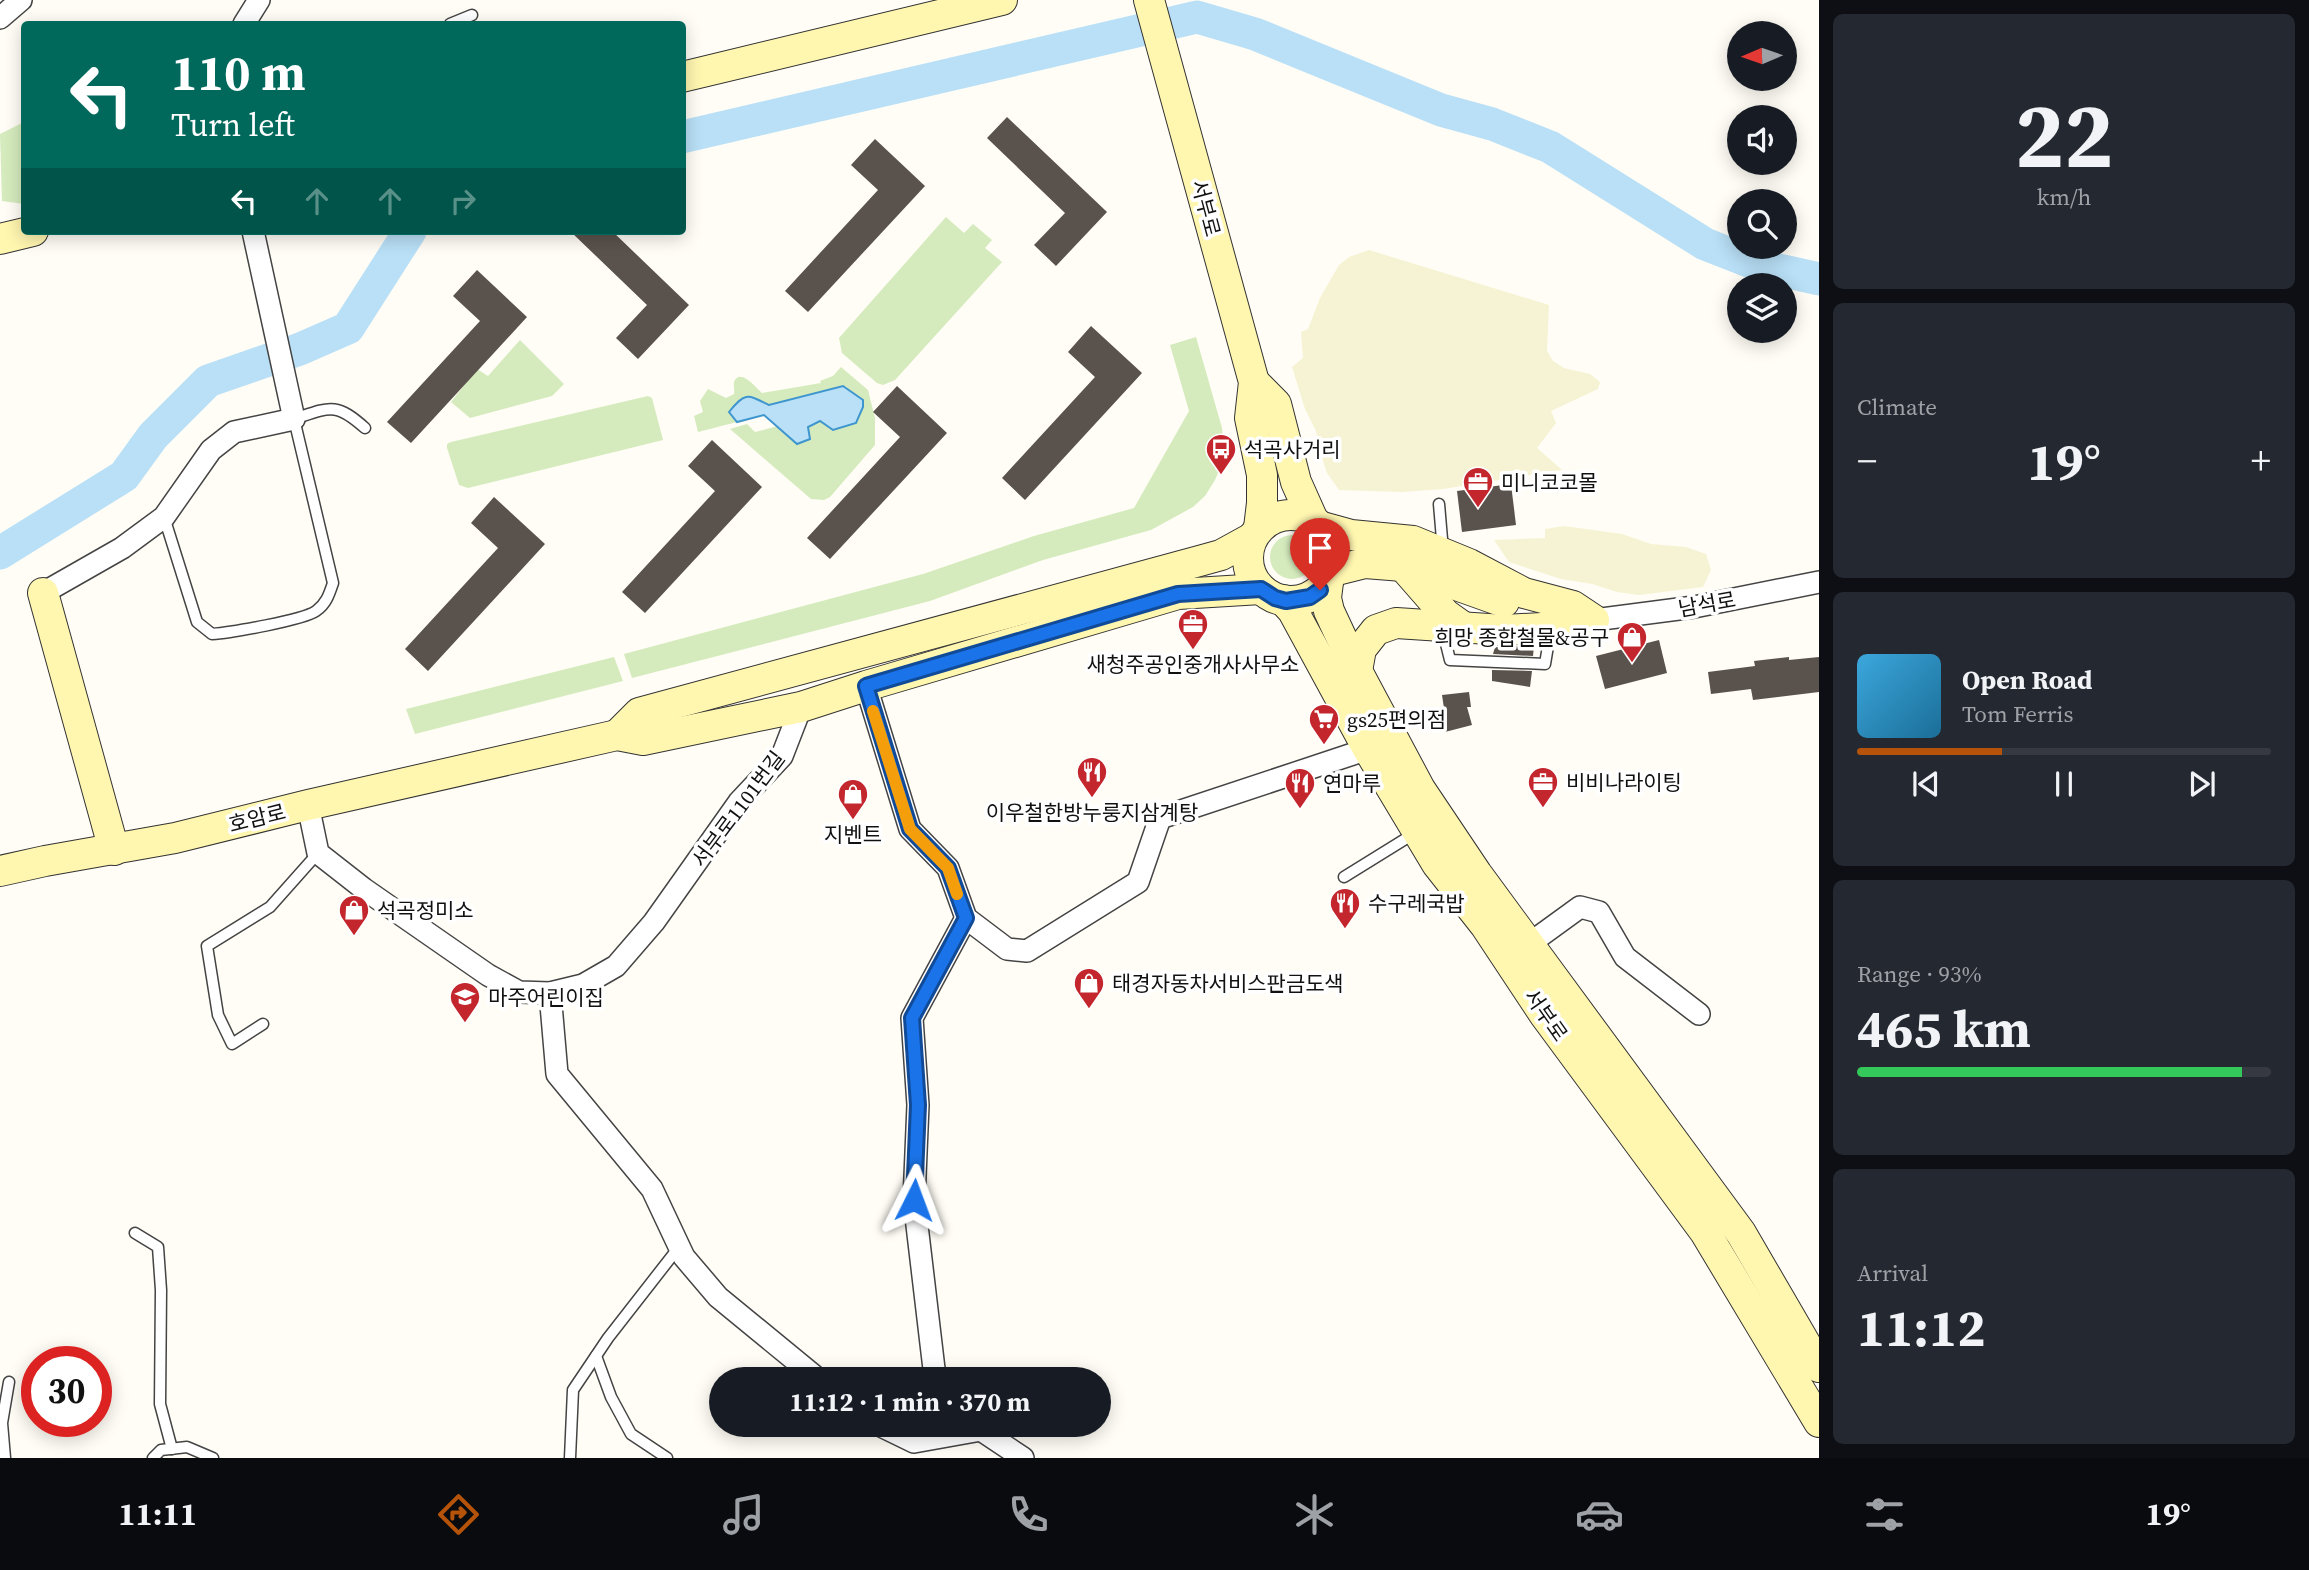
<!DOCTYPE html>
<html lang="en">
<head>
<meta charset="utf-8">
<style>
  body { margin:0; font-family:"Source Serif 4","Noto Sans KR",serif; background:#242831; color:#f1f3f6; height:100vh; display:flex; flex-direction:column; font-size:26px; white-space:nowrap }
  * { box-sizing:border-box; margin:0 }
  p { font-size:23px; color:#9ea1a6 }
  .icon { flex:none; width:38px; height:38px; fill:none; stroke:currentColor; stroke-width:2; stroke-linecap:round; stroke-linejoin:round }
  .map { position:relative; flex:1; overflow:hidden }
  .drawer { display:flex; flex-direction:column; gap:14px; padding:14px; background:#0d0f14; width:490px }
  .drawer>* { flex:none }
  .hud { position:absolute; left:21px; top:21px; width:665px; height:214px; border-radius:7px; box-shadow:0 4px 18px #0003; background:#00695c; color:#fff; overflow:hidden }
  .needle { width:46px; rotate:268deg }
  .tools { position:absolute; left:1727px; top:21px; display:grid; gap:14px }
  .tools a { display:grid; place-items:center; width:70px; height:70px; border-radius:50%; background:#171b24; box-shadow:0 4px 18px #0003; font-size:35px }
  .speed { position:absolute; left:21px; top:1346px; display:flex; gap:14px; font-size:35px; font-weight:700; text-align:center }
  .speed>* { display:grid; place-content:center; width:91px; height:91px; border-radius:50%; background:#171b24; box-shadow:0 4px 18px #0003; line-height:1 }
  .speed .limit { border:10px solid #d22; background:#fff; color:#111 }
  .pin { position:absolute; display:grid; place-items:center; width:60px; height:60px; color:#fff; margin:-72px -30px; border-radius:50% 50% 50% 0; rotate:-45deg; box-shadow:0 0 7px #0007 }
  .pin .icon { rotate:45deg }
  .me { position:absolute; width:77px; margin:-38px; rotate:3deg; stroke-linejoin:round; filter:drop-shadow(0 0 5px #0008) }
  .turn { display:flex; align-items:center; gap:24px; height:147px; padding:0 35px; font-size:32px }
  .turn .icon { width:91px; height:91px; stroke-width:2.5 }
  .turn b { display:block; font-size:49px; line-height:60px }
  .lanes { display:flex; align-items:center; height:66px; padding:0 35px; background:#0003; justify-content:center; gap:35px; direction:ltr }
  .lanes .off { opacity:.35 }
  .big { font-size:52px; font-weight:700; line-height:1.1 }
  .drawer .tile { flex:1; display:flex; flex-direction:column; justify-content:center; gap:10px; min-width:0; padding:0 24px; border-radius:10px; background:#242831 }
  .drawer .dial { align-items:center; gap:0 }
  .dial b { font-size:91px; line-height:1 }
  .song { display:flex; align-items:center; gap:21px }
  .cover { width:84px; height:84px; border-radius:10px; background:linear-gradient(135deg,hsl(200 70% 55%),hsl(200 70% 35%)) }
  .played { height:7px; border-radius:4px; background:linear-gradient(90deg,#b45309 35%,#363941 35%) }
  .keys { display:flex; justify-content:space-around; direction:ltr }
  .heat { display:flex; justify-content:space-between; align-items:center; font-size:38px; direction:ltr }
  .charge { height:10px; border-radius:5px; background:linear-gradient(90deg,#34c759 93%,#363941 0) }
  .trip { position:absolute; left:709px; top:1367px; width:402px; height:70px; border-radius:35px; background:#171b24; box-shadow:0 4px 18px #0003; font-weight:700; line-height:70px; text-align:center }
  .tab-bar { display:flex; height:112px; justify-content:space-around; align-items:center; background:#090b0e; color:#9ea1a6 }
  .tab-bar .icon { width:49px; height:49px }
  .tab-bar .active { color:#b45309 }
  .tab-bar b { font-size:32px; color:#f1f3f6 }
  main { display:flex; flex:1; min-height:0 }
  .map>svg:first-child { display:block }
</style>
</head>
<body>
<main>
<div class="map">
<svg width="1819" height="1458" viewBox="0 0 1819 1458">
  <rect width="100%" height="100%" fill="#fffdf5"/>
  <g fill="#f6f3d4">
    <polygon points="1369,250 1549,305 1547,351 1553,361 1564,368 1590,374 1600,382 1598,389 1551,411 1556,423 1537,448 1562,470 1443,489 1402,492 1339,490 1327,473 1320,452 1316,431 1305,409 1292,367 1303,358 1301,332 1308,329 1320,298 1339,265 1349,257"/>
    <polygon points="1564,526 1622,534 1651,544 1686,547 1706,554 1711,570 1703,587 1639,595 1617,592 1592,584 1561,579 1509,562 1494,540 1545,538 1545,529"/>
  </g>
  <g fill="#d5ebbd">
    <polygon points="24,122 24,204 2,201 0,134"/>
    <polygon points="946,217 964,233 973,224 992,240 985,248 1002,262 895,380 883,385 877,383 842,353 839,338"/>
    <polygon points="1196,337 1222,428 1224,445 1222,464 1215,480 1205,496 1193,507 1151,530 1043,560 930,601 632,678 624,654 923,574 1034,536 1134,508 1189,411 1170,345"/>
    <polygon points="520,340 564,384 552,396 470,418 451,402 477,369 488,376"/>
    <path d="M841,367L868,390L875,418V445L830,497L824,500L811,499L730,429L747,424L755,432L778,426L798,444L809,439L808,427L820,421L833,430L856,423L847,387L843,386L769,405L754,397L731,416L737,422L698,432L694,416L703,412L700,401L708,389L726,398L734,394C735,390 733,386 734,382C740,367 757,389 762,393L821,383L820,381L833,376Z"/>
    <polygon points="648,396 652,398 663,440 468,488 459,485 447,448 447,444 451,442"/>
    <circle cx="1292" cy="557" r="22"/>
    <polygon points="614,657 623,681 415,734 406,709"/>
  </g>
  <path fill="#b9e0f7" stroke="#3f96cf" stroke-width="2" d="M843,386L863,400V407L856,423L833,430L820,421L808,427L810,439L797,444L764,415L737,422L729,412C745,392 747,394 769,405Z"/>
  <g fill="none" stroke-linecap="round" stroke-linejoin="round">
    <g stroke="#b9e0f7" stroke-width="33">
      <polyline points="682,137 1197,17 1255,34 1441,110 1492,124 1550,147 1705,244 1761,266 1819,279"/>
      <polyline points="0,553 124,476 153,436 208,381 300,349 348,328 410,231"/>
    </g>
  </g>
  <g fill="#5a524d">
    <polygon points="1007,117 1107,212 1056,266 1034,245 1065,213 987,138"/>
    <polygon points="875,139 925,186 808,312 785,291 878,190 851,165"/>
    <polygon points="570,231 612,231 689,305 638,359 616,338 647,305"/>
    <polygon points="477,270 527,317 411,443 387,422 480,321 453,296"/>
    <polygon points="1091,326 1142,373 1025,500 1002,478 1095,377 1068,352"/>
    <polygon points="897,386 947,433 830,559 807,538 900,437 873,412"/>
    <polygon points="712,440 762,487 645,613 622,592 715,491 688,466"/>
    <polygon points="1511,484 1516,525 1462,532 1457,491"/>
    <polygon points="494,497 545,544 428,671 405,649 498,548 471,523"/>
    <polygon points="1659,640 1667,673 1605,689 1596,656"/>
    <polygon points="1534,646 1533,656 1493,654 1495,647"/>
    <polygon points="1789,657 1789,660 1819,657 1819,692 1753,700 1751,689 1711,694 1708,672 1755,666 1754,661"/>
    <polygon points="1492,670 1532,671 1530,687 1492,681"/>
    <polygon points="1469,692 1471,707 1467,707 1472,725 1445,732 1442,716 1445,715 1442,695"/>
  </g>
  <g fill="none" stroke-linecap="round" stroke-linejoin="round">
    <g stroke="#444" stroke-width="13">
      <g id="lane">
        <polyline points="450,24 472,15"/>
        <polyline points="1439,504 1443,551"/>
        <path d="M164,517L197,622L212,634C230,633 303,620 316,611C326,604 329,595 333,583L294,419C330,407 336,402 365,428"/>
        <polyline points="1442,628 1450,660 1545,664 1551,628"/>
        <polyline points="1344,877 1415,833"/>
        <polyline points="263,1024 232,1044 218,1015 207,946 270,907 318,853"/>
        <polyline points="135,1233 158,1247 161,1290 160,1404 172,1449"/>
        <polyline points="596,1356 611,1397 631,1434 667,1458"/>
        <polyline points="5,1458 2,1423 9,1382"/>
        <polyline points="153,1458 161,1450 187,1447 213,1458"/>
        <polyline points="570,1458 573,1390 608,1338 679,1247"/>
      </g>
    </g>
    <g stroke="#444" stroke-width="24">
      <g id="street">
        <polyline points="0,18 21,0"/>
        <polyline points="244,24 259,0"/>
        <polyline points="43,593 122,548 164,517 211,450 234,432 294,419 253,231"/>
        <polyline points="1594,620 1694,607 1819,582"/>
        <polyline points="866,686 910,829 948,868 966,918 1007,949 1027,951 1138,882 1160,818 1368,749"/>
        <polyline points="308,805 318,853 364,889 488,975 519,992 550,993 583,985 616,966 654,922 739,802 782,756 801,707"/>
        <polyline points="1529,944 1580,907 1599,912 1625,957 1699,1014"/>
        <polyline points="550,993 557,1074 652,1189 684,1257 718,1297 818,1379"/>
        <polyline points="938,1379 934,1369 914,1200 918,1105 912,1018 966,918"/>
        <polyline points="877,1424 914,1442 981,1430"/>
        <polyline points="972,1424 1023,1458"/>
      </g>
    </g>
    <g stroke="#333" stroke-width="32">
      <g id="secondary">
        <polyline points="1149,0 1254,382 1250,418 1262,475 1262,503 1259,528"/>
        <polyline points="682,77 1002,0"/>
        <polyline points="0,239 33,231"/>
        <polyline points="1254,382 1276,404 1296,482 1313,520"/>
        <circle cx="1291" cy="558" r="43"/>
        <polyline points="1322,527 1351,535 1413,541 1469,564 1524,593 1573,606 1594,620"/>
        <polyline points="1403,566 1445,614 1466,629"/>
        <polyline points="1333,571 1365,563 1403,566 1504,602"/>
        <polyline points="1328,582 1326,598 1329,611 1356,669 1420,789 1477,874 1741,1233 1819,1367"/>
        <polyline points="43,593 114,850"/>
        <polyline points="1283,600 1293,611 1368,749 1437,864 1485,925 1544,1014 1705,1232 1819,1422"/>
        <polyline points="1357,671 1361,649 1376,630 1396,623 1504,630 1559,627 1575,624"/>
        <polyline points="617,735 639,713 1203,560 1221,555 1252,538"/>
        <polyline points="0,871 45,861 175,838 308,805 617,735 643,740 801,707 866,686 1178,594 1261,589"/>
      </g>
    </g>
    <use href="#lane" stroke="#fff" stroke-width="10"/>
    <use href="#street" stroke="#fff" stroke-width="21"/>
    <use href="#secondary" stroke="#fff6b0" stroke-width="30"/>
  </g>
  <g fill="none" stroke-linecap="round" stroke-linejoin="round">
    <g stroke="#114b97" stroke-width="18">
      <polyline id="route" points="914,1200 918,1105 912,1018 966,918 948,868 910,829 866,686 1178,594 1261,589 1275,598 1286,601 1310,597 1320,590"/>
    </g>
    <use href="#route" stroke="#1a73e8" stroke-width="12"/>
    <polyline stroke="#f59e0b" stroke-width="12" points="873,711 910,829 948,868 957,894"/>
  </g>
  <defs>
    <g id="bus-pin" transform="scale(1.575)"><path d="M0 17L-7.5 6A9.5 9.5 0 1 1 7.5 6Z" fill="#c4262e" stroke="#fff"/><path d="M-5-6H5V4H4V6H2V4H-2V6H-4V4H-5ZM-3.5-4V0h7V-4ZM-3.5 1.2v1.5H-2V1.2ZM2 1.2v1.5H3.5V1.2Z" fill="#fff"/></g>
    <g id="office-pin" transform="scale(1.575)"><path d="M0 17L-7.5 6A9.5 9.5 0 1 1 7.5 6Z" fill="#c4262e" stroke="#fff"/><path d="M-6-3h4V-5.5h4V-3h4V5H-6ZM-1-4.5V-3h2v-1.5ZM-6 0V1H6V0Z" fill="#fff"/></g>
    <g id="shop-pin" transform="scale(1.575)"><path d="M0 17L-7.5 6A9.5 9.5 0 1 1 7.5 6Z" fill="#c4262e" stroke="#fff"/><path d="M-5-2.5h2.3a2.7 3.5 0 0 1 5.4 0H5L5.5 6h-11ZM-1.5-2.5h3a1.5 2.3 0 0 0-3 0Z" fill="#fff"/></g>
    <g id="supermarket-pin" transform="scale(1.575)"><path d="M0 17L-7.5 6A9.5 9.5 0 1 1 7.5 6Z" fill="#c4262e" stroke="#fff"/><path d="M-6-5.5h2.5l.6 2H6L4.5 2H-2.5L-4.4-4H-6ZM-1.5 3.2a1.3 1.3 0 1 0 .1 0ZM3 3.2a1.3 1.3 0 1 0 .1 0Z" fill="#fff"/></g>
    <g id="restaurant-pin" transform="scale(1.575)"><path d="M0 17L-7.5 6A9.5 9.5 0 1 1 7.5 6Z" fill="#c4262e" stroke="#fff"/><path d="M-5-6h1v4h1v-4h1v4h1v-4h1v5L-1.5 .5V6h-2V.5L-5-1ZM5-6V6H3V1.5H1.5Q1.5-4 5-6Z" fill="#fff"/></g>
    <g id="school-pin" transform="scale(1.575)"><path d="M0 17L-7.5 6A9.5 9.5 0 1 1 7.5 6Z" fill="#c4262e" stroke="#fff"/><path d="M0-5L7-2L0 1L-7-2ZM-4 1L0 2.5L4 1V4Q0 6-4 4Z" fill="#fff"/></g>
  </defs>
  <g fill-rule="evenodd">
    <use href="#bus-pin" x="1221" y="449"/>
    <use href="#office-pin" x="1478" y="482"/>
    <use href="#office-pin" x="1193" y="624"/>
    <use href="#shop-pin" x="1632" y="637"/>
    <use href="#supermarket-pin" x="1324" y="719"/>
    <use href="#restaurant-pin" x="1092" y="772"/>
    <use href="#office-pin" x="1543" y="782"/>
    <use href="#restaurant-pin" x="1300" y="783"/>
    <use href="#shop-pin" x="853" y="794"/>
    <use href="#restaurant-pin" x="1345" y="903"/>
    <use href="#shop-pin" x="354" y="910"/>
    <use href="#shop-pin" x="1089" y="983"/>
    <use href="#school-pin" x="465" y="997"/>
  </g>
  <g text-anchor="middle" dominant-baseline="central" stroke-width="7" stroke-linejoin="round" paint-order="stroke">
    <g font-size="21" fill="#111" stroke="#fff">
      <text transform="translate(1206 208) rotate(75)">서부로</text>
      <text transform="translate(1707 604) rotate(-10)">남석로</text>
      <text transform="translate(738 809) rotate(-53)">서부로1101번길</text>
      <text transform="translate(257 818) rotate(-14)">호암로</text>
      <text transform="translate(1546 1015) rotate(55)">서부로</text>
    </g>
    <g font-size="21" fill="#111" stroke="#fff" text-anchor="start">
      <text x="1244" y="449">석곡사거리</text>
      <text x="1501" y="482">미니코코몰</text>
      <text x="1609" y="637" text-anchor="end">희망 종합철물&amp;공구</text>
      <text x="1193" y="664" text-anchor="middle">새청주공인중개사사무소</text>
      <text x="1347" y="719">gs25편의점</text>
      <text x="1566" y="782">비비나라이팅</text>
      <text x="1323" y="783">연마루</text>
      <text x="1092" y="812" text-anchor="middle">이우철한방누룽지삼계탕</text>
      <text x="853" y="834" text-anchor="middle">지벤트</text>
      <text x="1368" y="903">수구레국밥</text>
      <text x="377" y="910">석곡정미소</text>
      <text x="1112" y="983">태경자동차서비스판금도색</text>
      <text x="488" y="997">마주어린이집</text>
    </g>
  </g>
</svg>
<div class="tools">
<a><svg class="needle" viewBox="-14 -14 28 28"><path d="M0-13l5 13h-10z" fill="#e53935"/><path d="M0 13l5-13h-10z" fill="#9ea1a6"/></svg></a>
<a><svg class="icon" aria-label="sound" viewBox="0 0 24 24"><path d="M4 9h4l5-4v14l-5-4H4zM17 9q2 3 0 6"/></svg></a>
<a><svg class="icon" aria-label="search" viewBox="0 0 24 24"><circle cx="10" cy="10" r="6"/><path d="M15 15l6 6"/></svg></a>
<a><svg class="icon" aria-label="layers" viewBox="0 0 24 24"><path d="M12 4l9 5-9 5-9-5zM3 14l9 5 9-5"/></svg></a>
</div>
<div class="speed"><div class="limit">30</div></div>
<div class="pin" style="left:1320px;top:590px;background:#d93025"><svg class="icon" aria-label="arrive" viewBox="0 0 24 24"><path d="M6 21V4h12l-3 4 3 4H6"/></svg></div>
<svg class="me" style="left:914px;top:1200px" viewBox="-20 -20 40 40"><path d="M0-17L14 15 0 8-14 15z" fill="#1a73e8" stroke="#fff" stroke-width="4"/></svg>
<div class="trip">11:12 · 1 min · 370 m</div>
<div class="hud">
<div class="turn"><svg class="icon" aria-label="left" viewBox="0 0 24 24"><path d="M17 20v-9H6M10 6l-5 5 5 5"/></svg><div><b>110 m</b>Turn left</div></div>
<div class="lanes"><svg class="icon" aria-label="left" viewBox="0 0 24 24"><path d="M17 20v-9H6M10 6l-5 5 5 5"/></svg><svg class="icon off" aria-label="ahead" viewBox="0 0 24 24"><path d="M12 20V5M6 11l6-6 6 6"/></svg><svg class="icon off" aria-label="ahead" viewBox="0 0 24 24"><path d="M12 20V5M6 11l6-6 6 6"/></svg><svg class="icon off" aria-label="right" viewBox="0 0 24 24"><path d="M7 20v-9h11M14 6l5 5-5 5"/></svg></div>
</div>
</div>
<section class="drawer">
<div class="tile dial"><b>22</b><p>km/h</p></div>
<div class="tile"><p>Climate</p>
<div class="heat"><a>−</a><b class="big">19°</b><a>+</a></div>
</div>
<div class="tile">
<div class="song"><i class="cover"></i><div><b>Open Road</b><p>Tom Ferris</p></div></div>
<div class="played"></div>
<div class="keys"><svg class="icon" aria-label="previous" viewBox="0 0 24 24"><path d="M18 5L8 12l10 7zM5 5v14"/></svg><svg class="icon" aria-label="pause" viewBox="0 0 24 24"><path d="M8 5v14M16 5v14"/></svg><svg class="icon" aria-label="next" viewBox="0 0 24 24"><path d="M6 5l10 7-10 7zM19 5v14"/></svg></div>
</div>
<div class="tile"><p>Range · 93%</p><b class="big">465 km</b><div class="charge"></div></div>
<div class="tile"><p>Arrival</p><b class="big">11:12</b></div>
</section>
</main>
<nav class="tab-bar">
<b>11:11</b>
<svg class="icon active" aria-label="directions" viewBox="0 0 24 24"><path d="M12 3l9 9-9 9-9-9zM9 14v-3h6M13 9l2 2-2 2"/></svg>
<svg class="icon" aria-label="music" viewBox="0 0 24 24"><path d="M9 18V5l10-2v13"/><circle cx="6" cy="18" r="3"/><circle cx="16" cy="16" r="3"/></svg>
<svg class="icon" aria-label="phone" viewBox="0 0 24 24"><path d="M5 4h4l2 5-3 2q2 4 5 5l2-3 5 2v4C11 20 4 13 5 4z"/></svg>
<svg class="icon" aria-label="climate" viewBox="0 0 24 24"><path d="M12 3v18M4 7l16 10M4 17L20 7"/></svg>
<svg class="icon" aria-label="car" viewBox="0 0 24 24"><path d="M5 17H2v-5l4-1 3-4h7l3 4 3 1v5h-3M9 17h6M6 11h13"/><circle cx="7" cy="17" r="2"/><circle cx="17" cy="17" r="2"/></svg>
<svg class="icon" aria-label="filters" viewBox="0 0 24 24"><path d="M4 7h16M4 17h16"/><circle cx="9" cy="7" r="2"/><circle cx="15" cy="17" r="2"/></svg>
<b>19°</b>
</nav>
</body>
</html>
